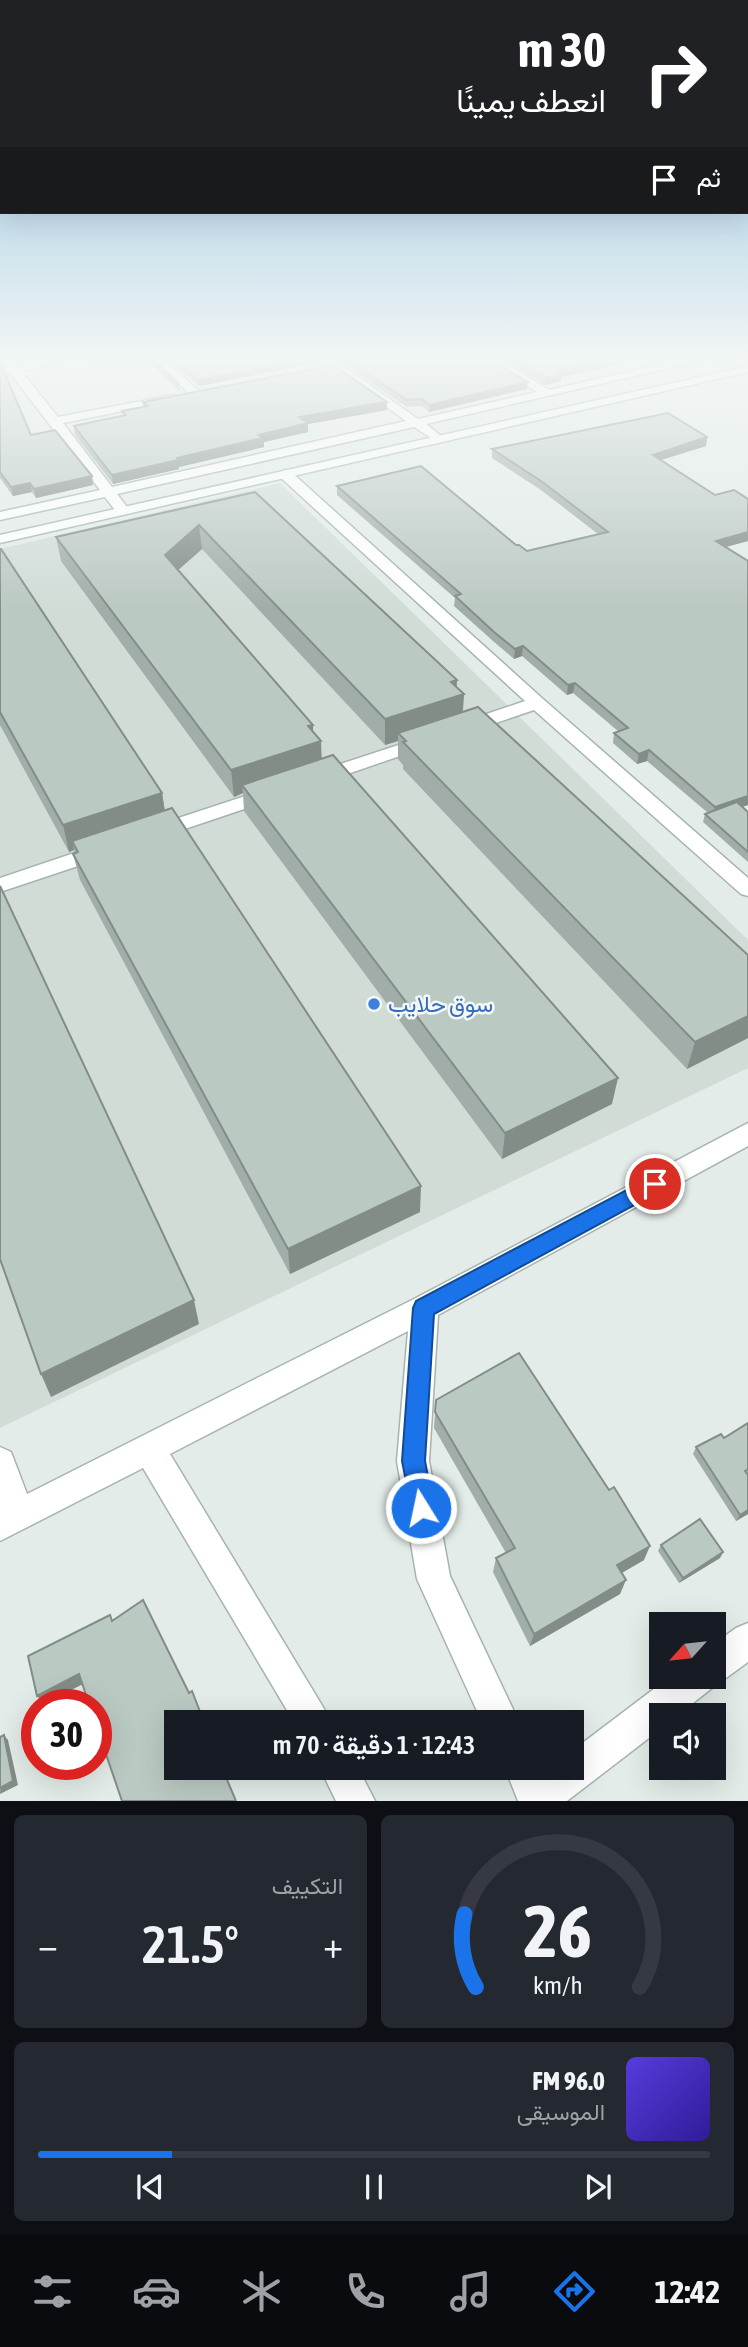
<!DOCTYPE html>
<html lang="ar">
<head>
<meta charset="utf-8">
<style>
  body { margin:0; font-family:"Asap Condensed",Vazirmatn,sans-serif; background:#242831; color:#f1f3f6; direction:rtl; height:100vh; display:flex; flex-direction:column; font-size:26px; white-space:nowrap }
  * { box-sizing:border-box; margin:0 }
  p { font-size:23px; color:#9ea1a6 }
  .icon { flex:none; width:38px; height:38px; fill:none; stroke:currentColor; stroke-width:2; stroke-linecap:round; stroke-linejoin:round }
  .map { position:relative; height:1801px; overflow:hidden; direction:ltr }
  .drawer { display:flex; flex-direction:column; gap:14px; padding:14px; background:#0d0f14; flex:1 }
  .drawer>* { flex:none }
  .hud { position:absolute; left:0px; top:0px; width:749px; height:214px; box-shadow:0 7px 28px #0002; direction:rtl; background:#202124; color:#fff; overflow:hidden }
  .needle { width:46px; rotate:243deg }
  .controls { position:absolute; left:649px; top:1612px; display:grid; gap:14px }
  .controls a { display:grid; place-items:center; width:77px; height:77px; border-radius:0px; background:#171b24; box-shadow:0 7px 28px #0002; font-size:35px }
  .speed { position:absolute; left:21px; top:1689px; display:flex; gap:14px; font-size:35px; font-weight:700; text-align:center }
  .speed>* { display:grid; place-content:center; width:91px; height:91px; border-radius:50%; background:#171b24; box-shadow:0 7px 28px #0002; line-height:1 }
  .speed .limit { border:10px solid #d22; background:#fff; color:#111 }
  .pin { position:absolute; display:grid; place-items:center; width:60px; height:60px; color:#fff; margin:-30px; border:4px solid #fff; border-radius:50%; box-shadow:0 2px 7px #0007 }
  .me { position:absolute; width:77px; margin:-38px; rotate:350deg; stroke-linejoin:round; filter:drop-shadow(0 0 5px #0008) }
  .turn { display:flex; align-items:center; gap:24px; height:147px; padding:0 28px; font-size:32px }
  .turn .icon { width:91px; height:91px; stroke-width:2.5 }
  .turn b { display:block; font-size:49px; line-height:60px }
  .then { display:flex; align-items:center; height:66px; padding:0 28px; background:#0003; gap:14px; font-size:26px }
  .big { font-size:52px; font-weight:600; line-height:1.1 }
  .drawer .tile { flex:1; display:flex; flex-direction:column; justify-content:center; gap:10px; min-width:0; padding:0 24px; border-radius:10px; background:#242831 }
  .drawer .dial { align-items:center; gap:0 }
  .dial svg { height:182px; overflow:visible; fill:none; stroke:#363941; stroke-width:7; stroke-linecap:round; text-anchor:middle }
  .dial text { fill:#f1f3f6; stroke:none }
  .song { display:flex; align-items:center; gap:21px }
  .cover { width:84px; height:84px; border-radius:10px; background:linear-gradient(135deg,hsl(250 70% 55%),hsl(250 70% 35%)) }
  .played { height:7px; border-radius:4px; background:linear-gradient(90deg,#1a73e8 20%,#363941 20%) }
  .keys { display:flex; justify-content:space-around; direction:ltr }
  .heat { display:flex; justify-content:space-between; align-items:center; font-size:38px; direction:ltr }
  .drawer .tiles { flex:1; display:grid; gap:14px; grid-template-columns:1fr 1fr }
  .tile:last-child { grid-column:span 2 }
  .trip { position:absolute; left:164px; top:1710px; width:420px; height:70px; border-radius:0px; background:#171b24; box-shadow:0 7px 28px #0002; font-weight:600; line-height:70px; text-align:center; direction:rtl }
  .menu { display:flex; height:112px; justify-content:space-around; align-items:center; background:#090b0e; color:#9ea1a6 }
  .menu .icon { width:49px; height:49px }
  .menu .selected { color:#1a73e8 }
  .menu b { font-size:32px; color:#f1f3f6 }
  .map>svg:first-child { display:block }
</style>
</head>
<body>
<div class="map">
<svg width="748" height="1801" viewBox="0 0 748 1801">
  <rect width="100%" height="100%" fill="#e3ece8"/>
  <polygon fill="#d1dcd7" points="280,483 748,940 748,1068 0,1428 0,549"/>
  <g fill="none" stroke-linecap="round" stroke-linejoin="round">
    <g stroke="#a6b4af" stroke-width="3">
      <g id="street">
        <polygon points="0,357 9,357 16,365 63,357 85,357 80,360 21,371 58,417 173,395 173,401 63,423 112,487 406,421 318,357 330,357 418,419 537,392 481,357 493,357 549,390 664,364 657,359 659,357 676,361 698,357 717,357 426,424 445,439 439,443 414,427 117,494 130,511 123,515 118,514 105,497 0,520 0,512 100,490 10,373 2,372 0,370 5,367"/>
        <polygon points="149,357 160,357 199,391 199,395 191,395"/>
        <polygon points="285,470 290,471 543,699 748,878 748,896 741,894 534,710 472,731 460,731 457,727 460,723 525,701 280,477 278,474"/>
        <polygon points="426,736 432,737 435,741 432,745 327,781 320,783 311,777 313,773"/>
        <polygon points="270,788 277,790 280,794 277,798 158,838 151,837 148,832 151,827"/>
        <polygon points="101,844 108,846 111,851 108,856 0,892 0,878"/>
        <polygon points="748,1123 748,1146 438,1315 429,1461 450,1576 519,1722 482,1722 417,1579 397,1461 408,1331 170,1454 332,1722 294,1722 143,1468 0,1541 0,1447 11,1452 27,1494 414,1299"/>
        <polygon points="748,1623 748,1662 726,1678 715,1683 712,1688 678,1715 662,1715 662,1728 567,1801 518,1801 505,1768 542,1768 544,1772 551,1768 572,1768 572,1751 671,1676 714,1676 714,1644 736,1628"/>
        <polygon points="320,1768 358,1768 375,1801 336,1801"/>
      </g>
    </g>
    <g stroke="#a2b7af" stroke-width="3">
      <polygon id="secondary" points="748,366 748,372 0,543 0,535"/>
    </g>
    <use href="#street" fill="#fff" fill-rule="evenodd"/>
    <use href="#secondary" fill="#fff" fill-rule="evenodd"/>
  </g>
  <g fill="#a1ada8">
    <polygon points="142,357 148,357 179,384 180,391"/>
    <polygon points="164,357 321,357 320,357 320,362 199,386"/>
    <polygon points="333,357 486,357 527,389 429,412 422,406 407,407"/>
    <polygon points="497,357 650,357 561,377 561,381 545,385"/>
    <polygon points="0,360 1,366 31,435 92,476 93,485 36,498 32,492 13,496 0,478"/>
    <polygon points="143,402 387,410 308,424 308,432 264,442 264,447 179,467 179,469 113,484 75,435 74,426 123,416 122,411 143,407"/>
    <polygon points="707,437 706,446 661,460 715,495 748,499 748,541 726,547 748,561 748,805 742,807 748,812 748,862 703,822 705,814 708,813 647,761 637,764 613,743 614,733 618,731 573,693 567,695 522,656 514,659 493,641 454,606 455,598 337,495 337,486 516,545 527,551 598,534 541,490 492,458 492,449"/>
    <polygon points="255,492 457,680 456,687 464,694 463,712 748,955 748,1038 687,1069 403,769 403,765 398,759 398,741 385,745 202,549 178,570 313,725 313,732 322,759 612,1104 502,1159 244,811 243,793 234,797 61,561 56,537"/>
    <polygon points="0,549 162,793 165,811 420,1212 290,1274 80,880 73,854 75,853 74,850 69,852 0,725"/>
    <polygon points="436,1400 644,1560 622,1573 620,1594 530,1646 493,1572 496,1558 506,1553 434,1428"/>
    <polygon points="748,1423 748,1514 736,1521 693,1454 696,1447 724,1438"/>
    <polygon points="661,1545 723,1552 720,1558 679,1583 658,1551"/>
  </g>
  <g fill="#838d88">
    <polygon points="16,357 36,357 36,359 17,362"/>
    <polygon points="317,357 321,357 320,357 320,362 199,386 198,380"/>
    <polygon points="624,357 650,357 561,377 561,381 545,385 546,378 557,372"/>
    <polygon points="528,382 527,389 429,412 429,405"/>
    <polygon points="387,402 387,410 308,424 308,432 264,442 264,447 179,467 179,469 113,484 112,475 177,458 259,435 299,417"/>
    <polygon points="707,437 706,446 651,463 653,455"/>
    <polygon points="92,476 93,485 36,498 34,489"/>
    <polygon points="30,483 32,492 13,496 11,487"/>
    <polygon points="199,525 202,549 168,579 165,555"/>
    <polygon points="748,532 748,541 714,550 716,541"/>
    <polygon points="523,646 522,656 514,659 515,649"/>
    <polygon points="457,680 456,696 464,694 462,719 398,733 398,741 385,745 385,719 451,682"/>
    <polygon points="575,683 573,693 567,695 568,685"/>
    <polygon points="313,725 313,743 321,741 322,767 242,785 243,793 234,797 231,770 308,726"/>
    <polygon points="649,750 647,761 637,764 639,754"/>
    <polygon points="162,793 166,819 72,841 74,850 69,852 63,825"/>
    <polygon points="748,796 748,805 712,817 715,807"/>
    <polygon points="748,1016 748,1038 687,1069 695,1042"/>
    <polygon points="618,1078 612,1104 502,1159 505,1133"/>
    <polygon points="421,1186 420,1212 290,1274 288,1249"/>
    <polygon points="194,1300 199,1324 51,1397 41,1374"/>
    <polygon points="748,1510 748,1514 736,1521 740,1515"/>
    <polygon points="650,1546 644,1560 611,1579 617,1565"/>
    <polygon points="723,1552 720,1558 679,1583 683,1578"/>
    <polygon points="626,1580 620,1594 530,1646 534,1634"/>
    <polygon points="79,1674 85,1683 44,1704 37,1696"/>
    <polygon points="4,1735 8,1740 18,1785 0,1794"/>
  </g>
  <g fill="#bbc9c3" stroke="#838d88" stroke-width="2">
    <polygon points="148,357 151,357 179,384"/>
    <polygon points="171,357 317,357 198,380"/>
    <polygon points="342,357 486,357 528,382 429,405 422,399 407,400"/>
    <polygon points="509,357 624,357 557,372 561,375 546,378"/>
    <polygon points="333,365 387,402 299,417 308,423 259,435 263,438 177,458 178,460 112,475 74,426 126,415 122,411 148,406 143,402"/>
    <polygon points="0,366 2,367 31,435 55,430 92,476 34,489 30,483 11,487 0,472"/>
    <polygon points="668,413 707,437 653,455 715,495 734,490 748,499 748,532 716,541 748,561 748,796 715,807 649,750 639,754 614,733 628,728 575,683 568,685 523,646 515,649 494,632 455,596 461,594 337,486 421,466 516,545 519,545 527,551 608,532 541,481 492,449"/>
    <polygon points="255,492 457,680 451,682 464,694 385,719 199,525 165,555 313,725 308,726 321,741 231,770 56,537"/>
    <polygon points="0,549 1,549 162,793 63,825 0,712"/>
    <polygon points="478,707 748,955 748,1016 695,1042 403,742 406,741 398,733"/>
    <polygon points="333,755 618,1078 505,1133 242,785"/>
    <polygon points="737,802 748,812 748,852 705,814"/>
    <polygon points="172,808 421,1186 288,1249 73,854 78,852 72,841"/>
    <polygon points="0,886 194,1300 41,1374 0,1259"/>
    <polygon points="519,1353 609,1490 614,1487 650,1546 617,1565 626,1580 534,1634 496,1558 515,1548 435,1412 436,1400"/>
    <polygon points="748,1423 748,1469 745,1471 748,1475 748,1510 740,1515 696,1447 721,1434 724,1438"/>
    <polygon points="700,1519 723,1552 683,1578 661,1545"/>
    <polygon points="143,1600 189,1693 192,1691 204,1722 177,1722 177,1768 222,1768 236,1801 122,1801 96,1725 96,1704 89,1704 79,1674 37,1696 28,1656 110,1615 112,1621"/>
    <polygon points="4,1735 13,1781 0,1788 0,1737"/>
  </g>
  <linearGradient id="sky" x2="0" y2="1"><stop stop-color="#84bbdd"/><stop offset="0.59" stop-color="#f2f6f5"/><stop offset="1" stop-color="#f2f6f5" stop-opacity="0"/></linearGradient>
  <rect width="748" height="609" fill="url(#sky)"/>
  <polygon fill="#1a73e8" stroke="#114b97" stroke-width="2" points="655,1175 662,1178 665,1184 662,1190 434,1314 425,1461 434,1508 430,1517 421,1520 413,1517 402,1461 413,1308 416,1301"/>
  <circle fill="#3f7fe0" stroke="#f3f8f6" stroke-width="2.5" cx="374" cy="1004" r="7"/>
  <g text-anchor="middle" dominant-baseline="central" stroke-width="5" stroke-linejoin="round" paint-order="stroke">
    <g font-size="23" fill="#366cbe" stroke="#f3f8f6" text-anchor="start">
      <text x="388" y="1004">سوق حلايب</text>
    </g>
  </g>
</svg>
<div class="controls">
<a><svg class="needle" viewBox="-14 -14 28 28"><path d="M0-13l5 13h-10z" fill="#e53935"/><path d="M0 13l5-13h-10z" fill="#9ea1a6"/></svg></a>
<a><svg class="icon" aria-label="sound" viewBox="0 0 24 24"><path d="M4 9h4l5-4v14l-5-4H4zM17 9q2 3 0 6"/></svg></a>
</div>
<div class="speed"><div class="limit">30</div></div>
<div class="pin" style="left:655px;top:1184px;background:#d93025"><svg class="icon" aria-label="arrive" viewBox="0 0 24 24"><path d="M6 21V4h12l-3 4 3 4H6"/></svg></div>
<svg class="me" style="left:421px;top:1508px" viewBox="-20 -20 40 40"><circle r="17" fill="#1a73e8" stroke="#fff" stroke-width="3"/><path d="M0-11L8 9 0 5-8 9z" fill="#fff"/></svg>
<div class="trip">12:43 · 1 دقيقة · 70 m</div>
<div class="hud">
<div class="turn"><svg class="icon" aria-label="right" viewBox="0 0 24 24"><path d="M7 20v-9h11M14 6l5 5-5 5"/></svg><div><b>30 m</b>انعطف يمينًا</div></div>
<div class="then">ثم<svg class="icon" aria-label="arrive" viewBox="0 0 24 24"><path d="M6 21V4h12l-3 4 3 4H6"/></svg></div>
</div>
</div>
<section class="drawer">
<div class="tiles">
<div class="tile dial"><svg viewBox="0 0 100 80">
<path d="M14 69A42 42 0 1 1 86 69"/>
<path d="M14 69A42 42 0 0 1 9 37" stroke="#1a73e8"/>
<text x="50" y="56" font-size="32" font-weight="700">26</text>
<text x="50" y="72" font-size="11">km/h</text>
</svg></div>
<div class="tile"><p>التكييف</p>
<div class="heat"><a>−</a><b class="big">21.5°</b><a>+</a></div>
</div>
<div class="tile">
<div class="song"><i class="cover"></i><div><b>96.0 FM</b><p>الموسيقى</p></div></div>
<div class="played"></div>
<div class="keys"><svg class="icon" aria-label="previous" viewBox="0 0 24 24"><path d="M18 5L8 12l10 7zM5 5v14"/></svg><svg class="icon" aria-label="pause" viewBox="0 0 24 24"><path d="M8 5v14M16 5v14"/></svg><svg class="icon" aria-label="next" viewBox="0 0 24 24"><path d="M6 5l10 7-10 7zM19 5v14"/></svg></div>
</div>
</div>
</section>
<nav class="menu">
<b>12:42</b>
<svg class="icon selected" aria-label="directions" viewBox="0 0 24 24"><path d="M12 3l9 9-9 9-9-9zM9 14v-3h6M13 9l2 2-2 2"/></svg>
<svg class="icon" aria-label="music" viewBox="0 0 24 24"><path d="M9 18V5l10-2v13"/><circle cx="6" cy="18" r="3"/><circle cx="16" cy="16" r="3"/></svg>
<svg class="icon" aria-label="phone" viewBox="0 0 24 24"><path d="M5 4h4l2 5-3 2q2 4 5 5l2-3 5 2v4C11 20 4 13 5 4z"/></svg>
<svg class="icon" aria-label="climate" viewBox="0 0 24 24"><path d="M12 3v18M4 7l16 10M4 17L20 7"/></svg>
<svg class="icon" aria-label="car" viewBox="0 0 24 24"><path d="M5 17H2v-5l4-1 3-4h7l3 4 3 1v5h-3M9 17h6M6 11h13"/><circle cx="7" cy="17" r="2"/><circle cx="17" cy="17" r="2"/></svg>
<svg class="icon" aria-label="filters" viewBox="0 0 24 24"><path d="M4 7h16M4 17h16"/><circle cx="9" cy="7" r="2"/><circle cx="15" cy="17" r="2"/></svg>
</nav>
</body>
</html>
